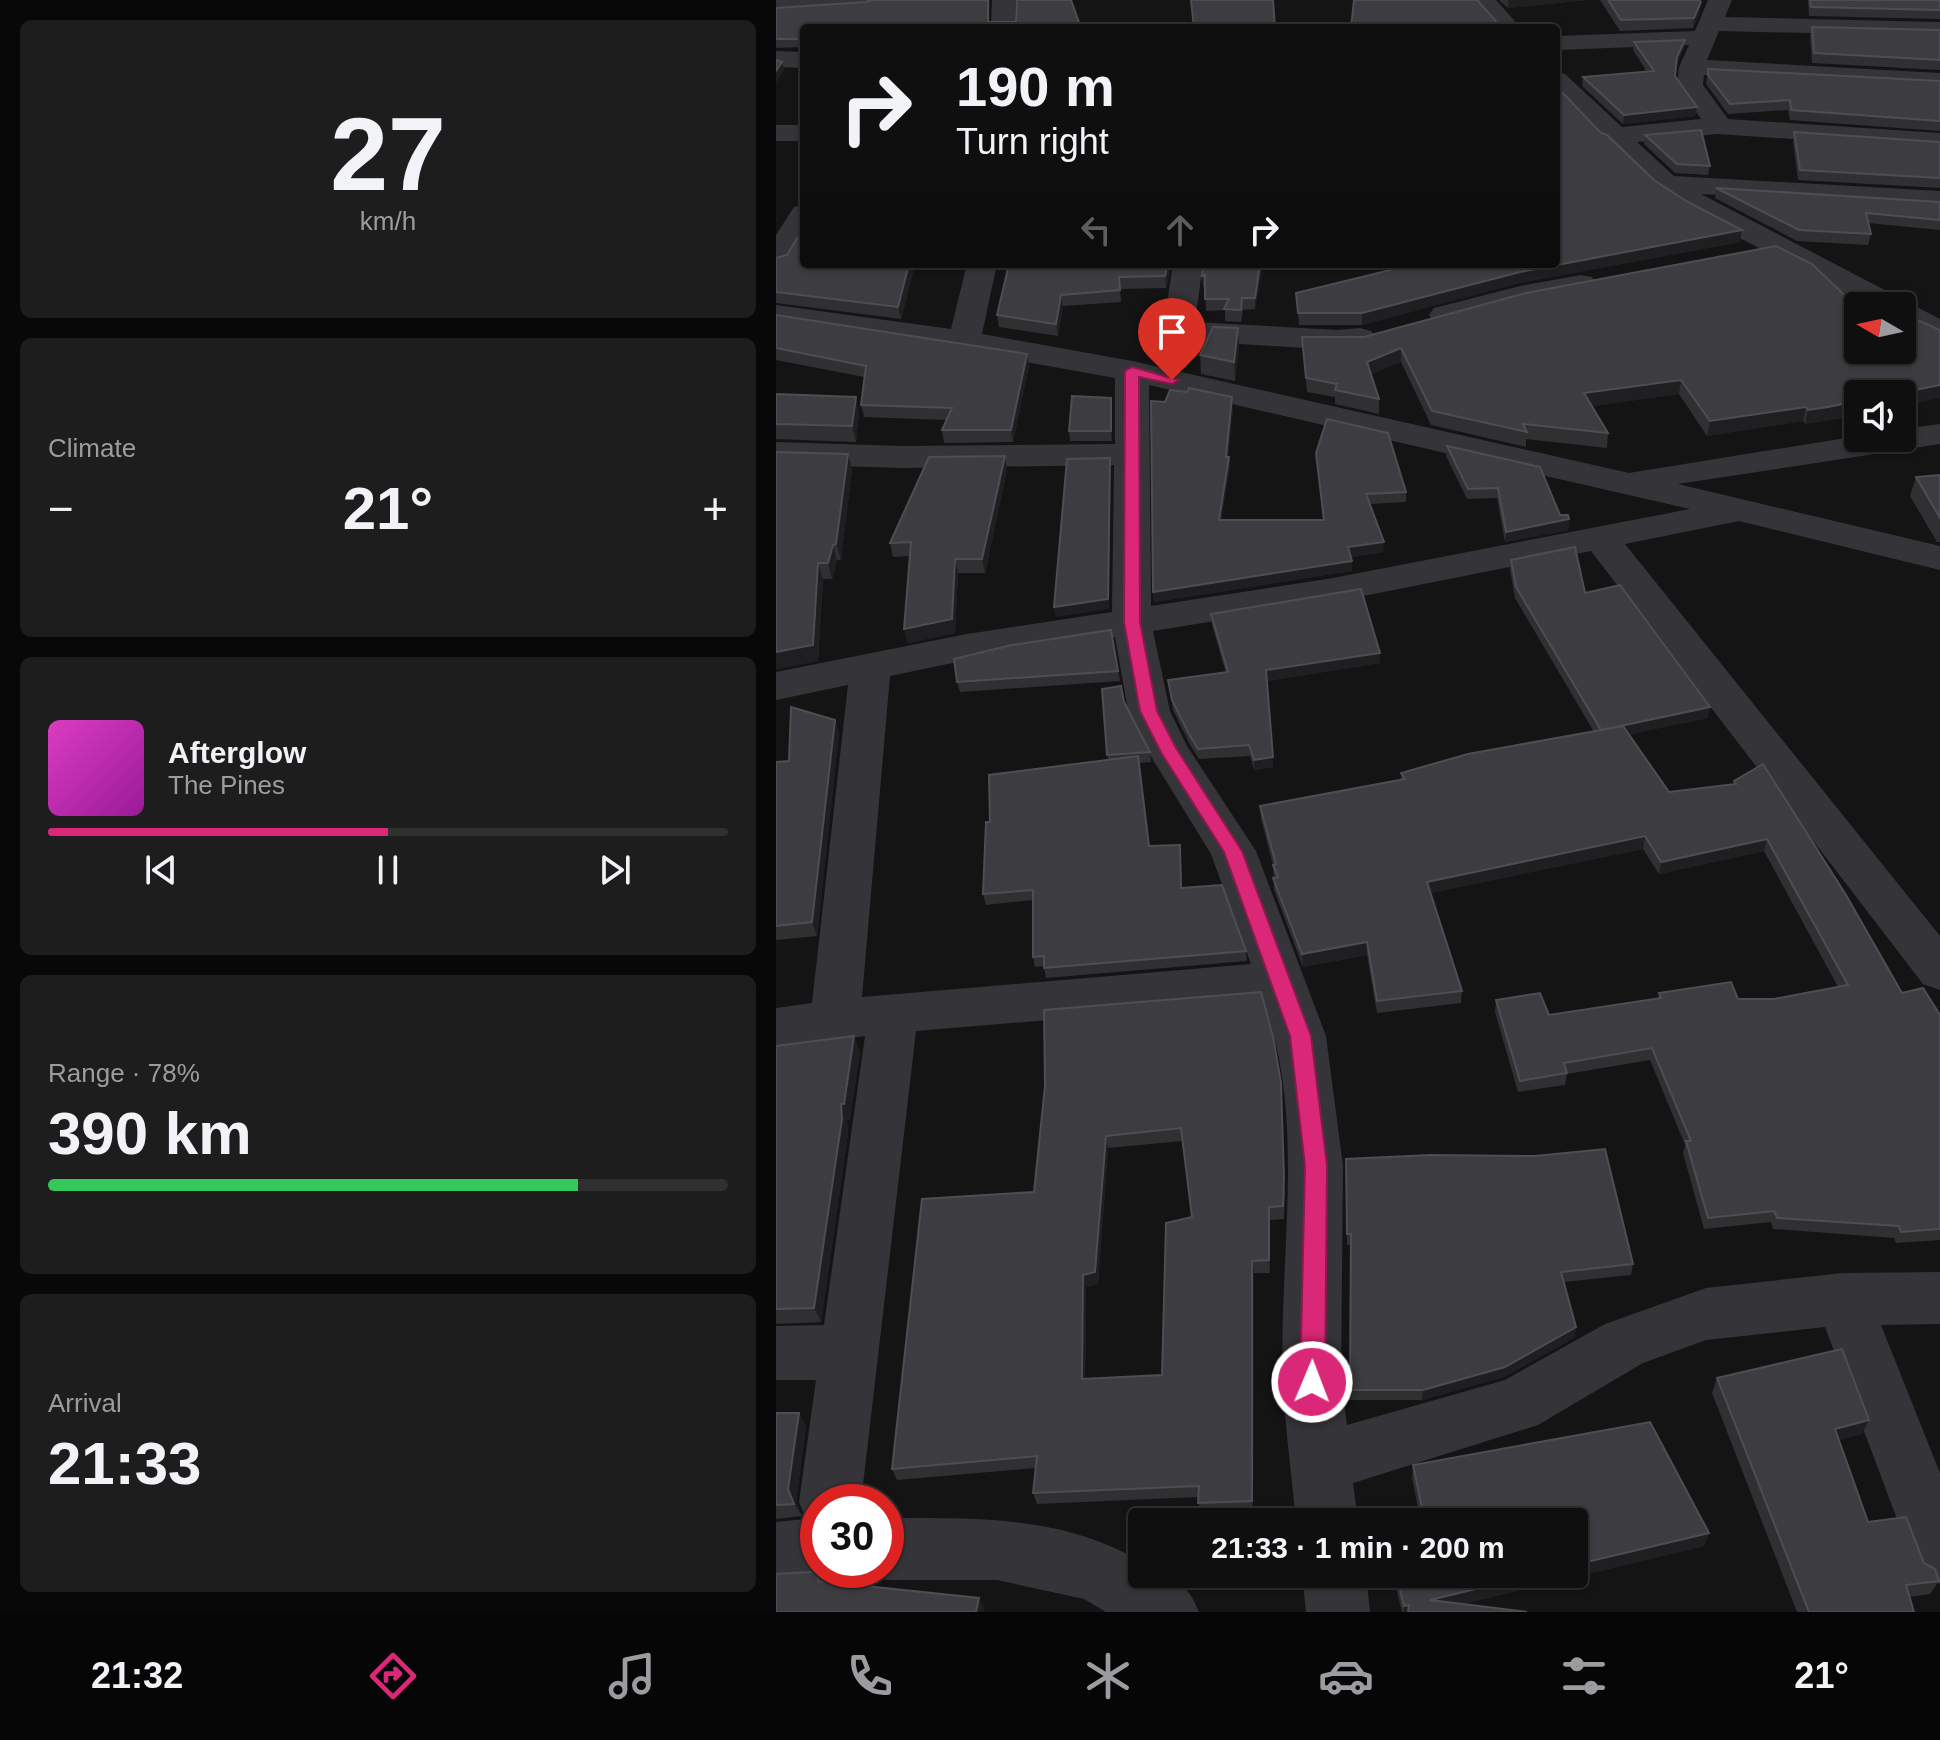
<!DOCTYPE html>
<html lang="en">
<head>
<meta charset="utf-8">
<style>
  body { margin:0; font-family:Arial,sans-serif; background:#1d1d1e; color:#f1f3f6; height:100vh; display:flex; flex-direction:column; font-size:30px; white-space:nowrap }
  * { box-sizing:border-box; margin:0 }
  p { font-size:26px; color:#9b9c9f }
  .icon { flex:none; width:44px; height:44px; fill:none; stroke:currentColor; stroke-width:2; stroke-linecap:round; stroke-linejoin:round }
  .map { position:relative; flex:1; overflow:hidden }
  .panel { display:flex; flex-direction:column; gap:20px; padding:20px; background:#080809; width:776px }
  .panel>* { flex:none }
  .hud { position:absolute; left:24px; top:24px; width:760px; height:244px; border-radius:8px; box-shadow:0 2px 6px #0004,0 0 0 2px #2f2f30; background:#0f0f10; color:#f1f3f6; overflow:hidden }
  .needle { width:52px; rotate:279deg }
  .tools { position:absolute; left:1068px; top:292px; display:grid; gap:16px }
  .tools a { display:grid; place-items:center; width:72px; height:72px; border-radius:8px; background:#0f0f10; box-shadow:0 2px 6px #0004,0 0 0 2px #2f2f30; font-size:40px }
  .speed { position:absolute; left:24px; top:1484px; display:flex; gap:16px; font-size:40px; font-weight:700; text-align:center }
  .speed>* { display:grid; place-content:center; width:104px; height:104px; border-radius:50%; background:#0f0f10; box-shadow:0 2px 6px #0004,0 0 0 2px #2f2f30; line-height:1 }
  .speed .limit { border:12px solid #d22; background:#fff; color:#111 }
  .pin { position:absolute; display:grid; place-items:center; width:68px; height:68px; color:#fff; margin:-82px -34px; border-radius:50% 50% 50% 0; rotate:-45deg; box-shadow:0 0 8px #0007 }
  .pin .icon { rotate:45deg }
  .me { position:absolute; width:88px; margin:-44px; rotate:1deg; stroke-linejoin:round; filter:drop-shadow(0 0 6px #0008) }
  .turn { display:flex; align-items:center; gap:28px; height:168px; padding:0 24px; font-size:36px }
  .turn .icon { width:104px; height:104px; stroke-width:2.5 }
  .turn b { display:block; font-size:56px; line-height:68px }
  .lanes { display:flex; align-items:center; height:76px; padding:0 24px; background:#0003; justify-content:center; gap:40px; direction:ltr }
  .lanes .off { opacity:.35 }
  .big { font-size:60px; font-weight:600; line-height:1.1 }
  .panel .tile { flex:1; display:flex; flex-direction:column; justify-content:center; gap:12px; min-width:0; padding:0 28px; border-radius:12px; background:#1d1d1e }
  .panel .dial { align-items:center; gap:0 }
  .dial b { font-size:104px; line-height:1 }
  .song { display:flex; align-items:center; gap:24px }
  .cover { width:96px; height:96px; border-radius:12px; background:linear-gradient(135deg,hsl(310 70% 55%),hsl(300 70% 35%)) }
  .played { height:8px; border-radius:4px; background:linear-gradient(90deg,#db2777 50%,#2f2f30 50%) }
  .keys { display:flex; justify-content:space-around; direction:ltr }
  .heat { display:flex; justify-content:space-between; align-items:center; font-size:44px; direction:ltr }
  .charge { height:12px; border-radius:6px; background:linear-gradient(90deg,#34c759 78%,#2f2f30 0) }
  .trip { position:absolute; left:352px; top:1508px; width:460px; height:80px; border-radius:8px; background:#0f0f10; box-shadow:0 2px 6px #0004,0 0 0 2px #2f2f30; font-weight:600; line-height:80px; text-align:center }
  .tab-bar { display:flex; height:128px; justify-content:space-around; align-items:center; background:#060606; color:#9b9c9f }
  .tab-bar .icon { width:56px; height:56px }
  .tab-bar .current { color:#db2777 }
  .tab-bar b { font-size:36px; color:#f1f3f6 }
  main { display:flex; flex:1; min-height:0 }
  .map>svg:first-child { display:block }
</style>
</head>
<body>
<main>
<section class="panel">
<div class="tile dial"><b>27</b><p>km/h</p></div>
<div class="tile"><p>Climate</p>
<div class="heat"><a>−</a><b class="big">21°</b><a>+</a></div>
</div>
<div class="tile">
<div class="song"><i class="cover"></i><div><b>Afterglow</b><p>The Pines</p></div></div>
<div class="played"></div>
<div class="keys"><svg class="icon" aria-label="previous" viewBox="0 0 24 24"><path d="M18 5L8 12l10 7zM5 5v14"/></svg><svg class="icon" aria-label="pause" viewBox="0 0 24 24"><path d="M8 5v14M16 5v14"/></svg><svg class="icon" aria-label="next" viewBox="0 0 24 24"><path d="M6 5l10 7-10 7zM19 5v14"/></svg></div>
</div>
<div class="tile"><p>Range · 78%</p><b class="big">390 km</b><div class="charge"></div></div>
<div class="tile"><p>Arrival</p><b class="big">21:33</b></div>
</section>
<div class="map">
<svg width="1164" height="1612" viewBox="0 0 1164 1612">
  <rect width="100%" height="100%" fill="#141415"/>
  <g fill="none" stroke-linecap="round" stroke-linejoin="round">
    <g fill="#353539" fill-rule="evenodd">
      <polygon points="0,0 103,0 99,5 91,7 0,13"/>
      <polygon points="216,0 240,0 239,28 215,28"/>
      <polygon points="695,0 720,0 745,28 720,28"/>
      <polygon points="932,0 956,0 949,17 1164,22 1164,36 943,31 931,60 1164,73 1164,89 928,75 927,85 952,119 1164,133 1164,149 941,134 861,142 898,176 1164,191 1164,209 925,194 1164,319 1164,342 1153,339 1126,323 1126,306 1094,306 910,210 879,189 831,143 826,142 780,93 780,71 789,74 846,127 925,119 901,85 903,67 913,45 780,50 780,36 919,31"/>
      <polygon points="0,51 28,52 28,68 0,67"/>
      <rect x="0" y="125" width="28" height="16"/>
      <polygon points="28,204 28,237 11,265 0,268 0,235 18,207"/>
      <path d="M191,264H221L206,334L356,361L853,473L1082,436L1126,438V429L1164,424V444L902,484L1164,546V570L963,521L849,544L1164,936V990L1147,984L815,551L557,602L377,631L394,711L411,746L480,851L550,1036L567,1166L565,1382L571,1425L729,1380L829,1324L930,1288L1067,1273L1164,1272V1324L1105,1325L1164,1473V1584L1142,1575L1049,1327L930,1340L867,1363L762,1425L577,1483L582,1522H520C516,1476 509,1429 507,1383C502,1256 531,1124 488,1002L140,1031L85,1502H42V1570H65L64,1572L42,1581L0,1584V1522L30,1519L23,1502L40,1380H0V1326L48,1325L89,1036L0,1048V1008L36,1003L72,685L0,700V672L191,634L336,612L338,465L126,468L0,464V442L126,446L339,444V378L188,351L0,323V305L175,329ZM373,385L914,509L557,578L375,606ZM339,637L352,711L371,750L435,854L475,964L86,997L114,676L191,660Z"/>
      <polygon points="397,264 427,264 419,322 561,330 584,328 595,331 600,338 595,345 561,350 417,341 414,361 410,368 398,371 386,368 382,361"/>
      <polygon points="805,275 816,277 820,284 816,291 747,304 669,324 658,322 653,315 658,308 744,286"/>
      <path d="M110,1518C200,1518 286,1515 366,1562V1574C398,1574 411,1582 423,1612H330L308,1599L221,1580H110L87,1570H110Z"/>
      <polygon points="526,1574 590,1574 594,1612 530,1612"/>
    </g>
  </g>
  <g fill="#303033" fill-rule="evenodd">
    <polygon points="723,0 811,0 732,8"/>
    <polygon points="824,0 923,0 924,12 917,28 844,31"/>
    <polygon points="1032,0 1164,0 1164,19 1033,16"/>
    <polygon points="0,8 213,22 28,28 28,47 0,48"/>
    <polygon points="1036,27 1164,30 1164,70 1036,63 1034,36"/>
    <polygon points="858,42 908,48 900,65 899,76 921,107 919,116 847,124 806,86 807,77 871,72 857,50"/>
    <polygon points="932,69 1164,81 1164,131 1014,120 1012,110 952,114 930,84"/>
    <polygon points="1018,132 1164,142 1164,188 1022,180 1017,142"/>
    <polygon points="825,133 878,180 910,201 966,230 964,242 743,283 586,325 523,325 520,293 780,264"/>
    <polygon points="869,135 934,166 932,175 899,173 868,144"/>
    <polygon points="940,188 1164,202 1164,230 1092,223 1095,234 1092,245 1021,241 939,198"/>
    <polygon points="0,258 139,264 125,319 0,303"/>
    <polygon points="233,264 396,264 390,288 344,289 345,302 287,306 282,336 223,327 221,315"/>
    <polygon points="487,264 479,309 467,310 465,322 449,321 449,310 430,311 429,287 427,287 426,276"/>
    <polygon points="0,315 253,366 237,442 168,443 166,430 171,420 88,417 85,405 88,377 0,360"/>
    <polygon points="462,328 463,347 459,381 425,374 424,355"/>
    <polygon points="526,337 1082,394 1082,415 1029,424 1027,421 931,436 903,394 816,406 832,433 831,448 750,439 750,447 655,425 625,362 595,374 603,399 603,414 559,404 559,397 531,392"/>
    <polygon points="0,394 83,412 80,442 0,439"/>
    <polygon points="335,398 336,441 294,441 293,431"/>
    <polygon points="457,407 452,457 453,457 454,467 445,520 547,520 540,453 630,492 630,502 594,504 607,552 575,557 576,571 378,602 377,592"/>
    <polygon points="671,446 793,519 792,530 729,542 721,498 691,499 670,456"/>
    <polygon points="72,454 76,469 65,560 61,560 56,579 47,579 42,661 0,669"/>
    <polygon points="229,456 231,470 209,573 182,573 179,633 132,643 128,629 134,556 117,557 114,543"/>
    <polygon points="1164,475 1164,542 1161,542 1134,496 1140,477"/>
    <polygon points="735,560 809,593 932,718 853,734 893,792 958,784 958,781 1126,993 1164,1015 1164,1240 1120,1243 1118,1238 997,1229 995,1222 928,1229 907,1153 909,1145 874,1060 791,1074 789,1085 742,1092 719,1012 720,1000 773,1015 882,998 883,993 962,999 998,999 1062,987 988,851 883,874 867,849 654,893 686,991 685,1003 601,1013 591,955 527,967 498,890 497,865 485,819 484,806 625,780 625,773 818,732 739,598 734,570"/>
    <polygon points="435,614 604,653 604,663 491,681 497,767 478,770 474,756 423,759 414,745 397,710 392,680 450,673 436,625"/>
    <polygon points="335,630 344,681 184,692 181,682"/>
    <polygon points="326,689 348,702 374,752 375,762 363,763 373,846 404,845 406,888 470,951 471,961 270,978 268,966 259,967 257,957 257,900 210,905 207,894 214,822 332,760"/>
    <polygon points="59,720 63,733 41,936 0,940 0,762 13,761"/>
    <path d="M268,1010L509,1191L508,1219L494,1220V1273H478L477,1511L424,1514L422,1497L261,1504L257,1493L260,1468L121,1480L116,1469L258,1192L269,1086ZM406,1141L416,1217L386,1375L309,1379L310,1287L322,1284L332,1148Z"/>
    <polygon points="0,1046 84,1052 74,1119 71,1120 72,1134 45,1322 0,1324"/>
    <polygon points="570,1159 857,1264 855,1275 788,1282 800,1327 798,1338 728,1377 646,1400 574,1400 575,1245 571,1245"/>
    <polygon points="941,1378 1093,1420 1086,1434 1063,1440 1092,1522 1148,1563 1163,1581 1154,1594 1133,1597 1138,1612 1021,1612 936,1393"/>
    <polygon points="0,1413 30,1426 20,1502 26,1516 0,1519"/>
    <polygon points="637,1465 933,1533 928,1546 686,1604 751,1612 626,1612 617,1574 798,1574 798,1522 645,1522 636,1478"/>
  </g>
  <g fill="#1f1f21">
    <polygon points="212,0 214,0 213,28 212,22"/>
    <polygon points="732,0 811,0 732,8"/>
    <polygon points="925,2 924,12 917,28 918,18"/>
    <polygon points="909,40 908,48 900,66 901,57"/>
    <polygon points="6,62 8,70 0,83 0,71"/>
    <polygon points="921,107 919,116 847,124 848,115"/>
    <polygon points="966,230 964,242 743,283 586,325 586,313 744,272"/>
    <polygon points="133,264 139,264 125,319 122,307"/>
    <polygon points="392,264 396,264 390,288 389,276"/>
    <polygon points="484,264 487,264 479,309 479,298"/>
    <polygon points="285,295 287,306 282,336 280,324"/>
    <polygon points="462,328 463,347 459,381 458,362"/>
    <polygon points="625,348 625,362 591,376 591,362"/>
    <polygon points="251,354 253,366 237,442 235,430"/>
    <polygon points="905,380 903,394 806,408 808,393"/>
    <polygon points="1164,385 1164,398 1126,406 1126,394 1119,394"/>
    <polygon points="80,397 83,412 80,442 76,426"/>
    <polygon points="456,397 457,407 451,467 450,457"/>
    <polygon points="335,398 336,408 336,441 335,431"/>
    <polygon points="1082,401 1082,415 1029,424 1032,410"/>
    <polygon points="1030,407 1027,421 931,436 934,421"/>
    <polygon points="72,454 76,469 65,560 60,544"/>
    <polygon points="229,456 231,470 209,573 206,559"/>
    <polygon points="453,457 454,467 443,530 443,520"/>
    <polygon points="334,458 335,468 333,609 280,617 278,607"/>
    <polygon points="793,519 792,530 729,542 730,532"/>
    <polygon points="608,542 607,552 572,557 572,547"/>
    <polygon points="57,545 61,560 56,579 52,563"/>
    <polygon points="179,559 182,573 179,633 132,643 128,629"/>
    <polygon points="576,561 576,571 378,602 377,592"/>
    <polygon points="42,563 47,579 42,661 0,669 0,652"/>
    <polygon points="604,653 604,663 491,681 490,670"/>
    <polygon points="934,707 932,718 824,741 825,730"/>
    <polygon points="59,720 63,733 41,936 36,922"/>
    <polygon points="497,757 497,767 478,770 478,760"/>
    <polygon points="869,836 867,849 650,894 651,882"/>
    <polygon points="991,839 988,851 883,874 885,862"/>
    <polygon points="591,942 591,955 527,967 526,954"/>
    <polygon points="78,1036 84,1052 74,1119 71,1120 72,1134 45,1322 38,1308 65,1104"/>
    <polygon points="330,1136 332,1148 322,1284 310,1287 309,1391 306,1379 307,1275"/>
    <polygon points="493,1207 494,1220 494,1273 493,1260"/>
    <polygon points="476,1261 478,1273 477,1511 476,1501"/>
    <polygon points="800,1327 798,1338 728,1377 646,1400 647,1390"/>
    <polygon points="23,1413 30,1426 20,1502 26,1516 18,1504 12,1489"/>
    <polygon points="1093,1420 1086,1434 1052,1443 1059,1429"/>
    <polygon points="933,1533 928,1546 653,1612 654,1600 762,1574 798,1574 798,1565"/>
    <polygon points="44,1570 45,1570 52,1580 50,1593 42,1581"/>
    <polygon points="203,1598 209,1610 208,1612 200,1612"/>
    <polygon points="633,1605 632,1612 628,1612 628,1606"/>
  </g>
  <g fill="#3d3d41" stroke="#4d4e53" stroke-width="2" fill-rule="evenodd">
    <polygon points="95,0 212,0 212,22 240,22 241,0 295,0 305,28 28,28 28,39 0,39 0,8 90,2"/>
    <polygon points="415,0 497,0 499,28 418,28"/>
    <polygon points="578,0 701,0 719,20 724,28 575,28"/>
    <polygon points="832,0 923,0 925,2 918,18 845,20"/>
    <polygon points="1034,0 1164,0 1164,10 1035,7"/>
    <polygon points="1036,27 1164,30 1164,60 1038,53"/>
    <polygon points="909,40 901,57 899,76 921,107 848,115 807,77 878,71 858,42"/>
    <polygon points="0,60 6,62 0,71"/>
    <polygon points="932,69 1164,81 1164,121 1015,110 1014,100 954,104 932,75"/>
    <polygon points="780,86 825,133 831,135 878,180 910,201 966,230 744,272 586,313 522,313 520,293 639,264 780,264"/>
    <polygon points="925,130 934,166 901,164 869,135"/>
    <polygon points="1018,132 1164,142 1164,178 1024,170"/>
    <polygon points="940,188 1164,202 1164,220 1090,213 1095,234 1023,230"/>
    <polygon points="28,213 28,264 133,264 122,307 0,292 0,258 11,255 28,227"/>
    <polygon points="1000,246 1036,264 1082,308 1082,350 1126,350 1126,325 1144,321 1164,330 1164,385 1119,394 1082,394 1082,401 1052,407 1032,410 1030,407 934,421 905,380 808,393 832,433 747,424 751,432 656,411 625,348 591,362 603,399 559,390 561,384 530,378 526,337 588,337 750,293"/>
    <polygon points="233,264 392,264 389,276 343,277 344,290 285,295 280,324 221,315"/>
    <polygon points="427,264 484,264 479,298 466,298 465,310 448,309 453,299 429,299 429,275 426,276"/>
    <polygon points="0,315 251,354 235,430 166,430 176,408 85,405 90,366 0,348"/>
    <polygon points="437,327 462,328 458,362 424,355"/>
    <polygon points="413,388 456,397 450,457 453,457 443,520 548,520 540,453 551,419 612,433 630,492 590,494 608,542 572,547 576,561 377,592 375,401 389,402 394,390 411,392"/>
    <polygon points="0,394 80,397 76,426 0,424"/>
    <polygon points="296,396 335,398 335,431 293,431"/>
    <polygon points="671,446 764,467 784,515 792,515 793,519 730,532 722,488 692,489"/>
    <polygon points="0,452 72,454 60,544 57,545 52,563 42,563 37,645 0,652"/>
    <polygon points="229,456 206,559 179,559 176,619 128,629 135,542 114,543 153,457"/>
    <polygon points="334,458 332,599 278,607 291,459"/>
    <polygon points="1164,475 1164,518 1140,477"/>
    <polygon points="799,547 809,593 844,585 934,707 825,730 740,587 735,560"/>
    <polygon points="585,589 604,653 490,670 497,757 478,760 473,745 422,749 413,734 396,700 392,680 452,672 435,614"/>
    <polygon points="335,630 342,671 181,682 178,659 236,645"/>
    <polygon points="345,686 348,702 374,752 331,755 326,689"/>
    <polygon points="15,707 59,720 36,922 0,926 0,762 13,761"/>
    <polygon points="847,726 893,792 960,784 958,781 987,764 1070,895 1126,993 1147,988 1164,1015 1164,1229 1125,1232 1123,1226 1001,1218 998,1211 932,1218 910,1141 915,1141 876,1048 788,1063 791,1073 744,1081 720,1000 764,993 773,1015 885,998 883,993 955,982 962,999 998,999 1072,985 991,839 885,862 869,836 651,882 686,991 601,1001 591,942 526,954 497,878 502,877 497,865 500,864 484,806 629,779 625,773 692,754"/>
    <polygon points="362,756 373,846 404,845 405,888 446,885 470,951 268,968 268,956 257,957 257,890 207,894 210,822 214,822 213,775"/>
    <path d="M485,992L497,1036L505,1083L508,1178L507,1206L493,1207V1260L476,1261V1501L422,1503L423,1486L257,1493L261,1456L116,1469L146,1199L258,1192L269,1086L268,1010ZM405,1128L416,1217L390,1223L386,1375L306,1379L307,1275L319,1272L330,1136Z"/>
    <polygon points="78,1036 68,1104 65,1104 66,1119 38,1308 0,1309 0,1046"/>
    <polygon points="829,1149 857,1264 785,1272 800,1327 729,1367 647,1390 574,1390 575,1234 571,1234 570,1159 654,1155 759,1156"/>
    <polygon points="1066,1349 1093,1420 1059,1429 1092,1522 1130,1517 1148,1563 1159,1569 1163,1581 1130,1585 1138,1612 1033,1612 941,1378"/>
    <polygon points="0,1413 23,1413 12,1489 18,1504 0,1505"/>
    <polygon points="874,1422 933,1533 798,1565 798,1522 649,1522 637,1465"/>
    <polygon points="42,1569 44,1570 42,1581 203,1598 200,1612 0,1612 0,1574 34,1572"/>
    <polygon points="620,1574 762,1574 654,1600 751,1612 632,1612 633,1605 628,1606"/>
  </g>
  <polygon fill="#db2777" stroke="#8e194d" stroke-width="2" points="356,367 403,380 396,384 363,377 364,622 381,711 400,748 466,851 535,1036 551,1166 549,1382 545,1390 536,1393 528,1390 524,1382 529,1166 514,1036 448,852 386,754 364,711 348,622 349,371"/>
</svg>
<div class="tools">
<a><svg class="needle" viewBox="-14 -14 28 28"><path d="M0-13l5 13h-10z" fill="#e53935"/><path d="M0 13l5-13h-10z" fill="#9b9c9f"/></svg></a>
<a><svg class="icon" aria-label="sound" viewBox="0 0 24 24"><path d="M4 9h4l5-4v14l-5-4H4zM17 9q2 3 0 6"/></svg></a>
</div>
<div class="speed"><div class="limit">30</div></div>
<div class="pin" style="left:396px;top:380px;background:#d93025"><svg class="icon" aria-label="arrive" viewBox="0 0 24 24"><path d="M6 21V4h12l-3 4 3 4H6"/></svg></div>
<svg class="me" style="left:536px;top:1382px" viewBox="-20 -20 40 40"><circle r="17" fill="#db2777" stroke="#fff" stroke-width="3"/><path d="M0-11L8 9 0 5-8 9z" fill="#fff"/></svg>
<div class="trip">21:33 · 1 min · 200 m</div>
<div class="hud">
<div class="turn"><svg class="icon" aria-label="right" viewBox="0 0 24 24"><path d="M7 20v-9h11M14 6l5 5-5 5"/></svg><div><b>190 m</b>Turn right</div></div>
<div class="lanes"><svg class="icon off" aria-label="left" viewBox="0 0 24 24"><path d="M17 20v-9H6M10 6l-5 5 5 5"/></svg><svg class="icon off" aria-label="ahead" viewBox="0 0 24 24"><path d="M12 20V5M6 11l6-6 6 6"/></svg><svg class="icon" aria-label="right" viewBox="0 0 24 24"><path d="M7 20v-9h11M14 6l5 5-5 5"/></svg></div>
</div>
</div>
</main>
<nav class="tab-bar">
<b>21:32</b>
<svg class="icon current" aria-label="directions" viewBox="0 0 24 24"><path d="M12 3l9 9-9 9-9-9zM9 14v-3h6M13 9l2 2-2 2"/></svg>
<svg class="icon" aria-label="music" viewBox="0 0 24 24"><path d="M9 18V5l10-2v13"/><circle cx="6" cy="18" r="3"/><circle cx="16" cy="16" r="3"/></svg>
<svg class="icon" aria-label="phone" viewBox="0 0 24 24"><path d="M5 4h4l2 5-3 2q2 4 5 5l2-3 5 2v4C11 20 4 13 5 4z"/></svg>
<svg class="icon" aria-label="climate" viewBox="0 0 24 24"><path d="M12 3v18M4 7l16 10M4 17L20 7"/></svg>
<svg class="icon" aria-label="car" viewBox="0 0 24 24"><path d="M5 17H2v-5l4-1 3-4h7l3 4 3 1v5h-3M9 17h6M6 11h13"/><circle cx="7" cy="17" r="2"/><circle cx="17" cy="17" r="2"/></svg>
<svg class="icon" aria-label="filters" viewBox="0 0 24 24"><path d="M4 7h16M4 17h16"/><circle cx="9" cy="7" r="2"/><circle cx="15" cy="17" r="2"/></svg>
<b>21°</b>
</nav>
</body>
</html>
